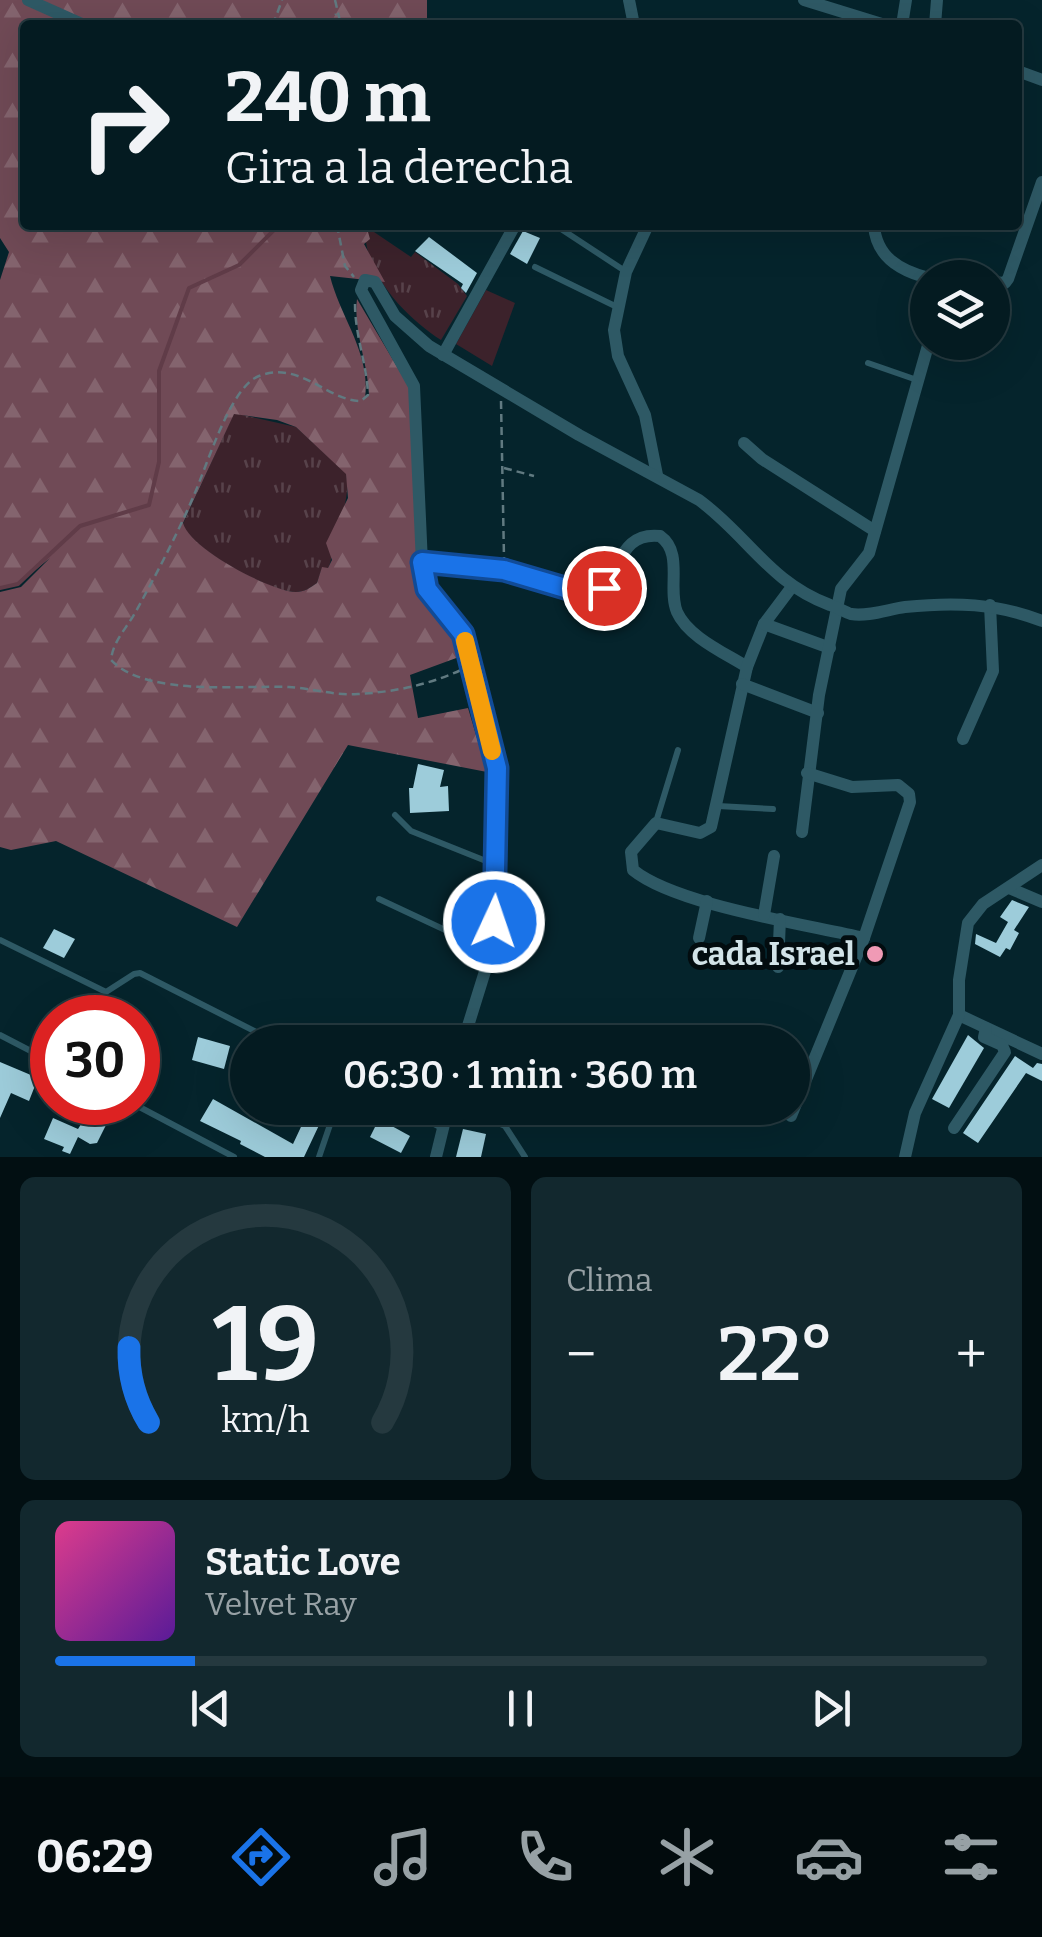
<!DOCTYPE html>
<html lang="es">
<head>
<meta charset="utf-8">
<style>
  body { margin:0; font-family:Bitter,serif; background:#12282e; color:#f1f3f6; height:100vh; display:flex; flex-direction:column; font-size:38px; white-space:nowrap }
  * { box-sizing:border-box; margin:0 }
  p { font-size:32px; color:#97a1a5 }
  .icon { flex:none; width:55px; height:55px; fill:none; stroke:currentColor; stroke-width:2; stroke-linecap:round; stroke-linejoin:round }
  .map { position:relative; height:1157px; overflow:hidden }
  .drawer { display:flex; flex-direction:column; gap:20px; padding:20px; background:#020f12; flex:1 }
  .drawer>* { flex:none }
  .banner { position:absolute; left:20px; top:20px; width:1002px; height:210px; border-radius:10px; box-shadow:0 10px 40px #0002,0 0 0 2px #25393f; background:#041b21; color:#f1f3f6; overflow:hidden }
  .fabs { position:absolute; left:910px; top:260px; display:grid; gap:20px }
  .fabs a { display:grid; place-items:center; width:100px; height:100px; border-radius:50%; background:#041b21; box-shadow:0 10px 40px #0002,0 0 0 2px #25393f; font-size:50px }
  .speed { position:absolute; left:30px; top:995px; display:flex; gap:20px; font-size:50px; font-weight:700; text-align:center }
  .speed>* { display:grid; place-content:center; width:130px; height:130px; border-radius:50%; background:#041b21; box-shadow:0 10px 40px #0002,0 0 0 2px #25393f; line-height:1 }
  .speed .limit { border:15px solid #d22; background:#fff; color:#111 }
  .pin { position:absolute; display:grid; place-items:center; width:85px; height:85px; color:#fff; margin:-42px; border:5px solid #fff; border-radius:50%; box-shadow:0 2px 10px #0007 }
  .me { position:absolute; width:110px; margin:-55px; rotate:3deg; stroke-linejoin:round; filter:drop-shadow(0 0 8px #0008) }
  .turn { display:flex; align-items:center; gap:35px; height:210px; padding:0 40px; font-size:45px }
  .turn .icon { width:130px; height:130px; stroke-width:2.5 }
  .turn b { display:block; font-size:70px; line-height:85px }
  .big { font-size:75px; font-weight:600; line-height:1.1 }
  .drawer .card { flex:1; display:flex; flex-direction:column; justify-content:center; gap:15px; min-width:0; padding:0 35px; border-radius:15px; background:#12282e }
  .drawer .dial { align-items:center; gap:0 }
  .dial svg { height:260px; overflow:visible; fill:none; stroke:#25393f; stroke-width:7; stroke-linecap:round; text-anchor:middle }
  .dial text { fill:#f1f3f6; stroke:none }
  .song { display:flex; align-items:center; gap:30px }
  .cover { width:120px; height:120px; border-radius:15px; background:linear-gradient(135deg,hsl(330 70% 55%),hsl(270 70% 35%)) }
  .played { height:10px; border-radius:5px; background:linear-gradient(90deg,#1a73e8 15%,#25393f 15%) }
  .keys { display:flex; justify-content:space-around; direction:ltr }
  .heat { display:flex; justify-content:space-between; align-items:center; font-size:55px; direction:ltr }
  .drawer .tiles { flex:1; display:grid; gap:20px; grid-template-columns:1fr 1fr }
  .card:last-child { grid-column:span 2 }
  .trip { position:absolute; left:230px; top:1025px; width:580px; height:100px; border-radius:50px; background:#041b21; box-shadow:0 10px 40px #0002,0 0 0 2px #25393f; font-weight:600; line-height:100px; text-align:center }
  .tabs { display:flex; height:160px; justify-content:space-around; align-items:center; background:#020b0d; color:#97a1a5 }
  .tabs .icon { width:70px; height:70px }
  .tabs .on { color:#1a73e8 }
  .tabs b { font-size:45px; color:#f1f3f6 }
  .map>svg:first-child { display:block }
</style>
</head>
<body>
<div class="map">
<svg width="1042" height="1157" viewBox="0 0 1042 1157">
  <defs>
    <pattern id="grass-tufts" width="24" height="20" patternUnits="userSpaceOnUse" patternTransform="scale(2.5)"><rect width="24" height="20" fill="#3c222b"/><path d="M3 7l-1-3M5 7V3M7 7l1-3M15 17l-1-3M17 17v-4M19 17l1-3" fill="none" stroke="#57424a"/></pattern>
    <pattern id="forest-firs" width="22" height="20" patternUnits="userSpaceOnUse" patternTransform="scale(2.5)"><rect width="22" height="20" fill="#704a56"/><path d="M5 1l3.5 6h-7zM16 11l3.5 6h-7z" fill="#84646e"/></pattern>
  </defs>
  <rect width="100%" height="100%" fill="#05242c"/>
  <g fill="url(#grass-tufts)">
    <path d="M366,225H377L374,232L411,257L415,252L458,284L467,296L441,340C405,317 360,270 366,225Z"/>
    <path d="M234,413L296,427L346,473C351,500 339,519 333,545C330,554 333,559 328,568H322L317,583C310,588 304,592 296,592C270,592 190,549 183,524Z"/>
  </g>
  <path fill="url(#forest-firs)" fill-rule="evenodd" d="M0,0H427V25H25V225H366L370,239L364,244L385,282L330,276C340,317 371,353 365,398L369,395C368,362 353,331 357,299L409,387L423,591L457,644L459,657L410,675L418,718L468,708L487,772L348,745L237,927L56,841L11,850L0,847V592L21,587L50,558L18,584L0,589V280L9,252L0,238ZM234,414L277,420L296,427L346,474L348,498L326,543L332,560L328,568L322,567L317,583C310,588 304,592 296,592C270,591 190,549 183,523Z"/>
  <polygon fill="#3c222b" points="486,290 515,303 492,366 456,344"/>
  <g fill="none" stroke-linecap="round" stroke-linejoin="round">
    <polyline stroke="#603c48" stroke-width="4" points="0,588 18,584 80,526 149,505 159,462 159,371 189,288 239,265 279,225"/>
  </g>
  <g fill="#9dccda">
    <polygon points="523,231 540,238 527,264 510,254"/>
    <polygon points="429,237 477,273 466,293 461,288 463,284 415,251"/>
    <polygon points="418,764 444,770 440,787 448,786 449,811 410,813 409,788 413,788"/>
    <polygon points="1012,900 1029,907 1014,930 1019,933 1010,950 1006,948 1000,957 975,944 976,934 996,943 1008,922 1000,917"/>
    <polygon points="54,929 75,939 64,958 43,948"/>
    <polygon points="968,1035 984,1048 949,1108 932,1099"/>
    <polygon points="198,1037 230,1046 224,1069 192,1060"/>
    <polygon points="1015,1056 1033,1068 1037,1063 1042,1064 1042,1081 1026,1073 978,1143 963,1133"/>
    <polygon points="0,1062 38,1078 29,1101 11,1093 0,1118"/>
    <polygon points="213,1099 293,1144 307,1114 321,1121 304,1157 265,1157 240,1144 241,1141 200,1121"/>
    <polygon points="94,1104 109,1111 103,1121 107,1123 97,1143 90,1144 78,1137 70,1154 62,1151 64,1147 44,1139 53,1118 78,1129"/>
    <polygon points="379,1119 410,1136 401,1153 370,1137"/>
    <polygon points="463,1129 486,1134 481,1157 456,1157"/>
  </g>
  <g fill="none" stroke-linecap="round" stroke-linejoin="round">
    <g stroke="#617a81" stroke-width="2.5" stroke-dasharray="8 5" stroke-linecap="butt">
      <polyline points="335,0 341,25"/>
      <polyline points="273,25 282,0"/>
      <polyline points="327,25 336,14"/>
      <polyline points="337,225 345,266 354,277"/>
      <path d="M355,304C355,336 367,364 368,395L361,401C327,401 300,360 259,376C230,387 207,466 194,495C177,535 156,575 135,613C126,629 113,641 111,660C146,697 241,685 289,687C311,688 335,696 358,694C394,692 428,685 461,670"/>
      <polyline points="501,401 504,558"/>
      <polyline points="504,468 534,476"/>
    </g>
    <g stroke="#2e5965" stroke-width="6">
      <polyline points="555,225 625,271"/>
      <polyline points="535,267 617,307"/>
      <polyline points="868,363 917,380"/>
      <polyline points="718,806 773,809"/>
      <polyline points="395,815 411,831 496,865"/>
      <polyline points="656,822 678,750"/>
      <polyline points="379,899 490,951"/>
      <polyline points="0,940 106,992 134,974 140,973 276,1042"/>
      <polyline points="0,1035 52,1062"/>
      <polyline points="130,1102 234,1157"/>
      <polyline points="403,1108 442,1128"/>
      <polyline points="473,1112 505,1126 525,1157"/>
      <polyline points="319,1157 334,1113"/>
    </g>
    <g stroke="#2e5965" stroke-width="12">
      <polyline points="28,0 84,25"/>
      <polyline points="629,0 634,25"/>
      <polyline points="804,0 885,25"/>
      <polyline points="902,25 906,0"/>
      <polyline points="935,25 937,0"/>
      <polyline points="1018,71 1042,80"/>
      <polyline points="648,225 626,272 614,330 618,356 645,415 657,475"/>
      <path d="M874,225C876,257 900,271 929,278"/>
      <polyline points="992,282 1005,283 1008,279 1042,182"/>
      <polyline points="443,355 515,225"/>
      <polyline points="744,443 762,459 875,531"/>
      <path d="M422,563L505,570L592,593C621,580 616,531 660,536C684,553 667,588 677,612C688,637 725,653 747,667"/>
      <path d="M791,588L764,624L747,667L711,827L700,833L656,823L631,852L633,870C676,905 805,924 864,938"/>
      <polyline points="764,624 830,648"/>
      <polyline points="742,684 818,713"/>
      <polyline points="963,739 993,671 990,605"/>
      <polyline points="802,832 819,695 841,589 869,553 929,342"/>
      <polyline points="1009,888 1042,902"/>
      <polyline points="764,915 774,856"/>
      <polyline points="699,938 707,901"/>
      <polyline points="778,967 780,919"/>
      <polyline points="959,1015 1042,1054"/>
      <path d="M463,1042L491,952L498,865L497,769L463,634L427,589L422,563L414,386L361,290L365,280L375,282L395,316L429,346L579,435L699,500C748,536 770,583 830,605C837,607 845,612 851,614C868,617 889,609 905,607C953,602 997,603 1042,621"/>
      <polyline points="791,1116 864,938 910,802 909,794 898,785 852,787 807,773"/>
      <polyline points="954,1128 1005,1052 1002,1045 984,1037 986,1028"/>
      <polyline points="436,1157 448,1108"/>
      <polyline points="905,1157 915,1113 959,1015 959,980 968,923 983,904 1042,865"/>
    </g>
  </g>
  <g fill="none" stroke-linecap="round" stroke-linejoin="round">
    <g stroke="#114b97" stroke-width="25">
      <polyline id="route" points="494,922 497,768 463,634 427,589 422,562 504,570 582,593 592,593 604,588"/>
    </g>
    <use href="#route" stroke="#1a73e8" stroke-width="18"/>
    <polyline stroke="#f59e0b" stroke-width="18" points="465,641 492,751"/>
  </g>
  <circle fill="#f09ab5" stroke="#020c0f" stroke-width="4" cx="875" cy="954" r="10"/>
  <g text-anchor="middle" dominant-baseline="central" stroke-width="10" stroke-linejoin="round" paint-order="stroke">
    <g font-size="32" font-weight="bold" fill="#d2e3e8" stroke="#020c0f" text-anchor="end">
      <text x="855" y="954">cada Israel</text>
    </g>
  </g>
</svg>
<div class="fabs">
<a><svg class="icon" aria-label="layers" viewBox="0 0 24 24"><path d="M12 4l9 5-9 5-9-5zM3 14l9 5 9-5"/></svg></a>
</div>
<div class="speed"><div class="limit">30</div></div>
<div class="pin" style="left:604px;top:588px;background:#d93025"><svg class="icon" aria-label="arrive" viewBox="0 0 24 24"><path d="M6 21V4h12l-3 4 3 4H6"/></svg></div>
<svg class="me" style="left:494px;top:922px" viewBox="-20 -20 40 40"><circle r="17" fill="#1a73e8" stroke="#fff" stroke-width="3"/><path d="M0-11L8 9 0 5-8 9z" fill="#fff"/></svg>
<div class="trip">06:30 · 1 min · 360 m</div>
<div class="banner">
<div class="turn"><svg class="icon" aria-label="right" viewBox="0 0 24 24"><path d="M7 20v-9h11M14 6l5 5-5 5"/></svg><div><b>240 m</b>Gira a la derecha</div></div>
</div>
</div>
<section class="drawer">
<div class="tiles">
<div class="card dial"><svg viewBox="0 0 100 80">
<path d="M14 69A42 42 0 1 1 86 69"/>
<path d="M14 69A42 42 0 0 1 8 46" stroke="#1a73e8"/>
<text x="50" y="56" font-size="32" font-weight="700">19</text>
<text x="50" y="72" font-size="11">km/h</text>
</svg></div>
<div class="card"><p>Clima</p>
<div class="heat"><a>−</a><b class="big">22°</b><a>+</a></div>
</div>
<div class="card">
<div class="song"><i class="cover"></i><div><b>Static Love</b><p>Velvet Ray</p></div></div>
<div class="played"></div>
<div class="keys"><svg class="icon" aria-label="previous" viewBox="0 0 24 24"><path d="M18 5L8 12l10 7zM5 5v14"/></svg><svg class="icon" aria-label="pause" viewBox="0 0 24 24"><path d="M8 5v14M16 5v14"/></svg><svg class="icon" aria-label="next" viewBox="0 0 24 24"><path d="M6 5l10 7-10 7zM19 5v14"/></svg></div>
</div>
</div>
</section>
<nav class="tabs">
<b>06:29</b>
<svg class="icon on" aria-label="directions" viewBox="0 0 24 24"><path d="M12 3l9 9-9 9-9-9zM9 14v-3h6M13 9l2 2-2 2"/></svg>
<svg class="icon" aria-label="music" viewBox="0 0 24 24"><path d="M9 18V5l10-2v13"/><circle cx="6" cy="18" r="3"/><circle cx="16" cy="16" r="3"/></svg>
<svg class="icon" aria-label="phone" viewBox="0 0 24 24"><path d="M5 4h4l2 5-3 2q2 4 5 5l2-3 5 2v4C11 20 4 13 5 4z"/></svg>
<svg class="icon" aria-label="climate" viewBox="0 0 24 24"><path d="M12 3v18M4 7l16 10M4 17L20 7"/></svg>
<svg class="icon" aria-label="car" viewBox="0 0 24 24"><path d="M5 17H2v-5l4-1 3-4h7l3 4 3 1v5h-3M9 17h6M6 11h13"/><circle cx="7" cy="17" r="2"/><circle cx="17" cy="17" r="2"/></svg>
<svg class="icon" aria-label="filters" viewBox="0 0 24 24"><path d="M4 7h16M4 17h16"/><circle cx="9" cy="7" r="2"/><circle cx="15" cy="17" r="2"/></svg>
</nav>
</body>
</html>
